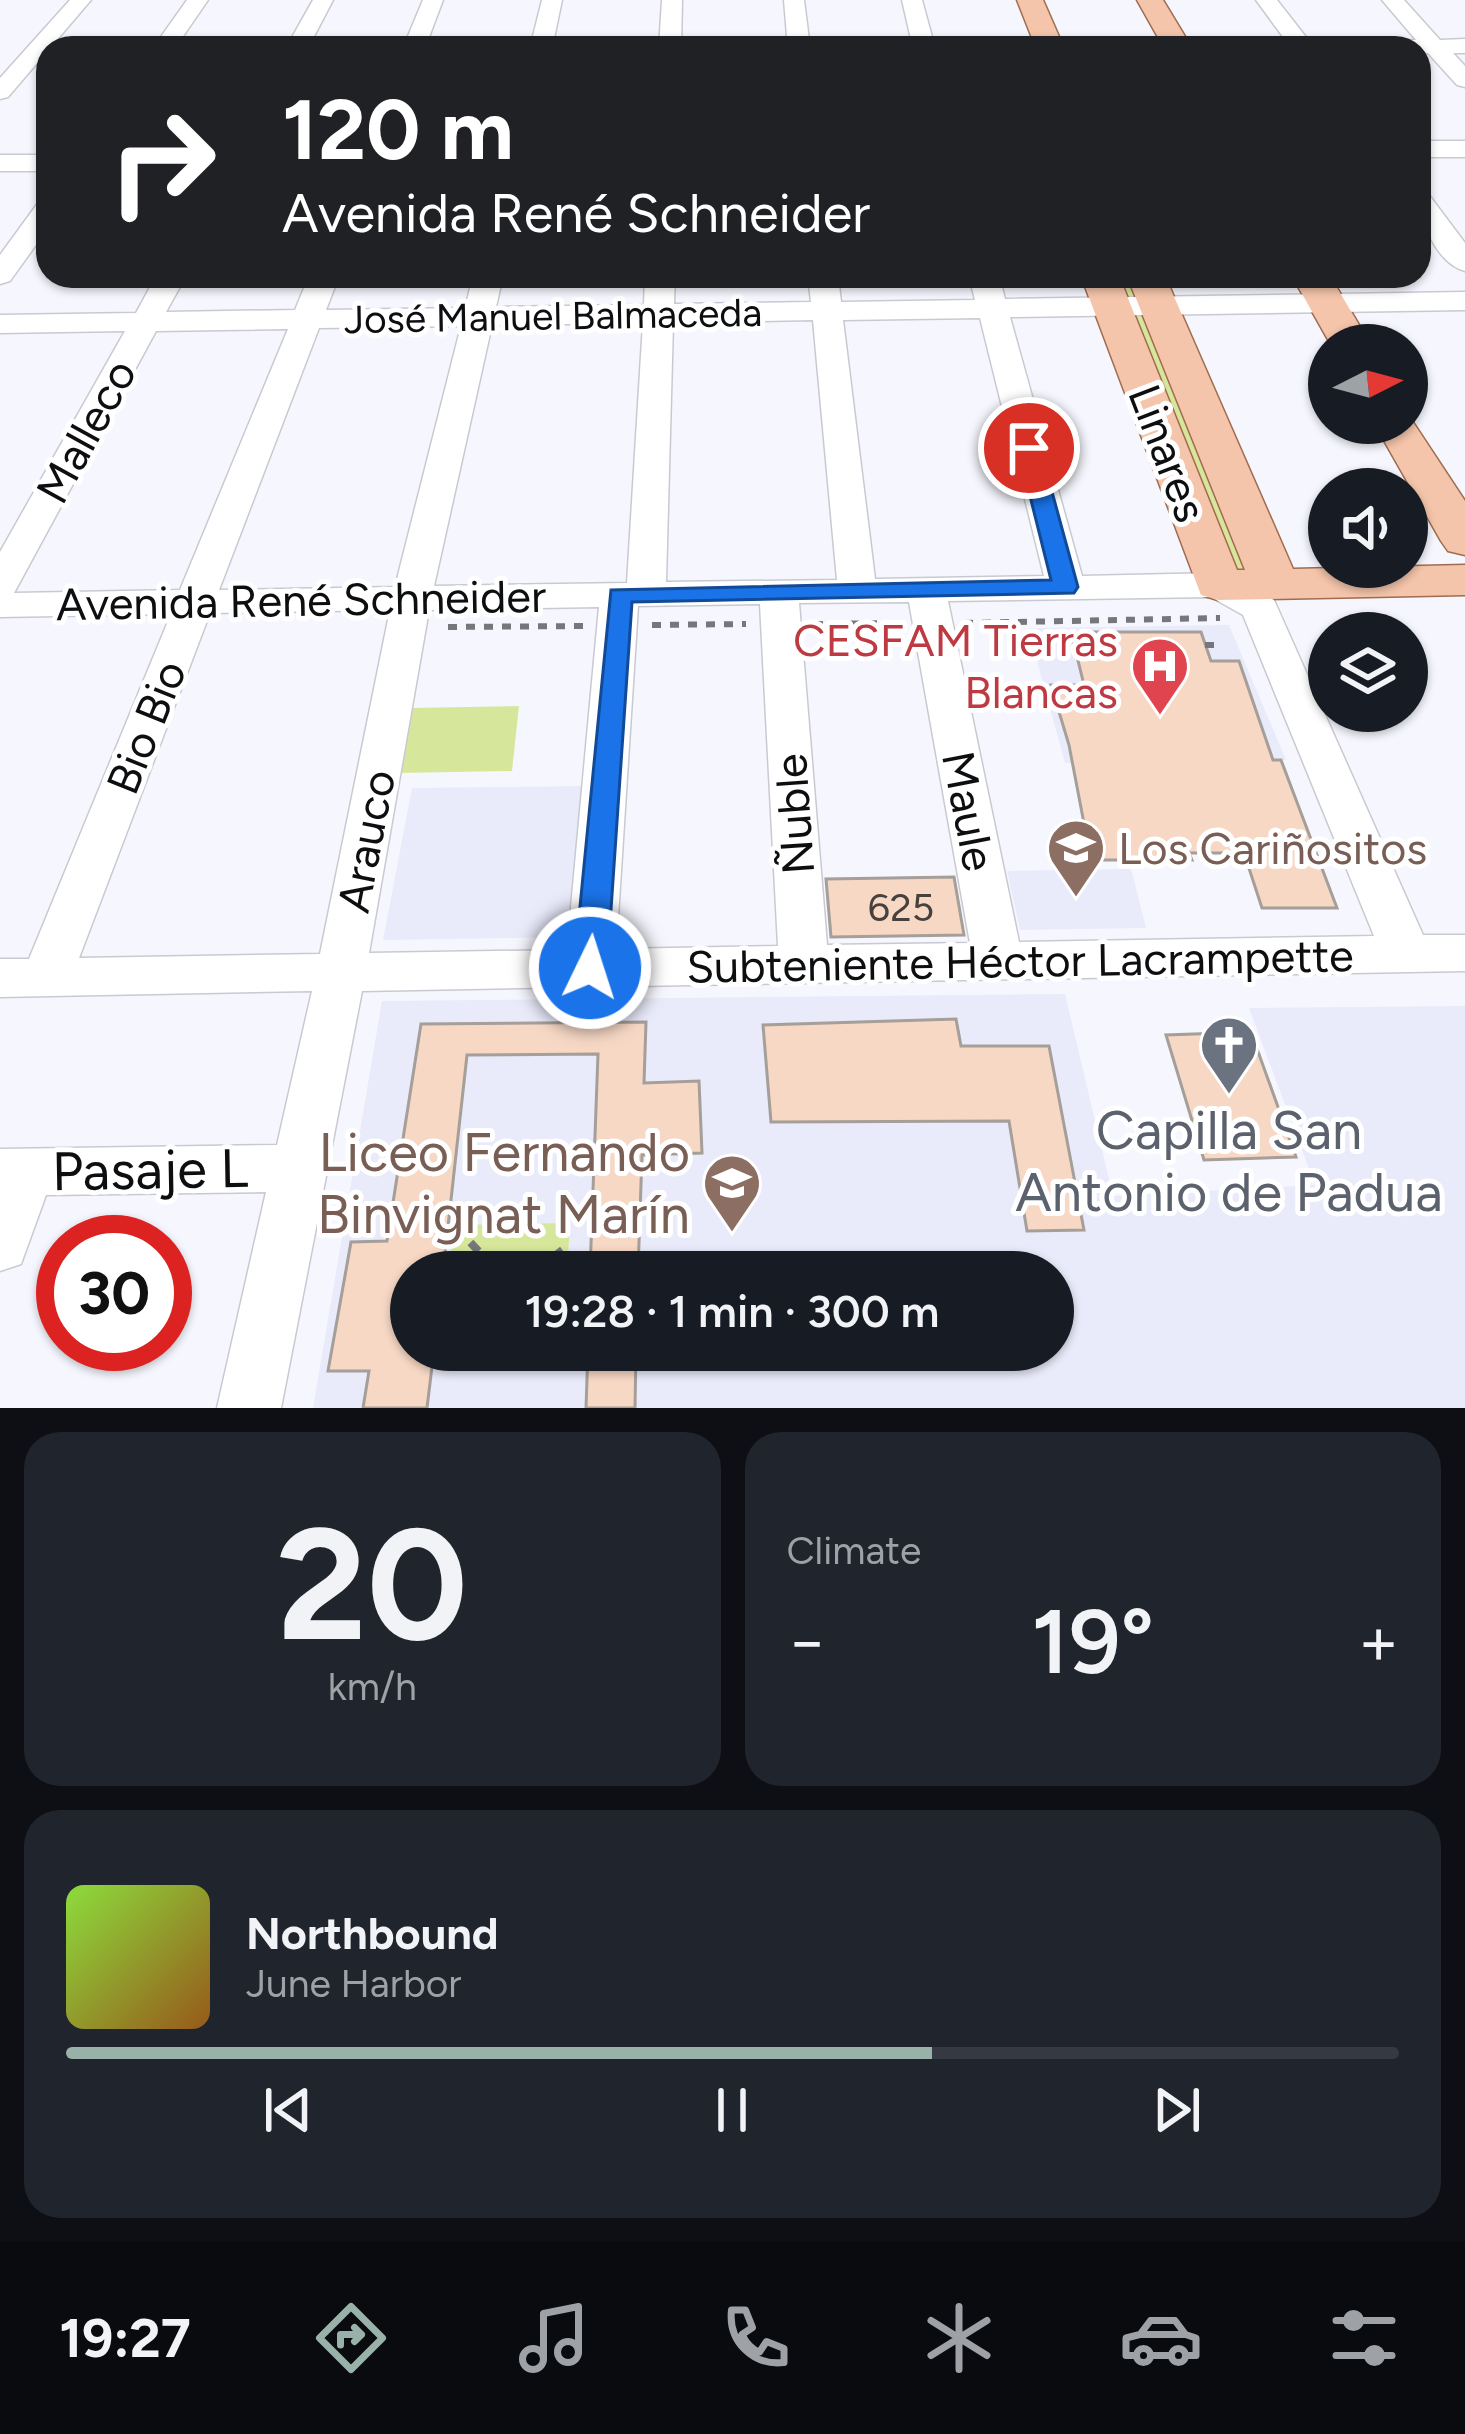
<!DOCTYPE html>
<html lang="en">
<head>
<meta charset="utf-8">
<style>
  body { margin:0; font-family:Figtree,sans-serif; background:#20242c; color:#f1f3f6; height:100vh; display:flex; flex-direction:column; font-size:45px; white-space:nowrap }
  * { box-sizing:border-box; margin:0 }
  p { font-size:39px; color:#9ea1a6 }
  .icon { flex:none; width:66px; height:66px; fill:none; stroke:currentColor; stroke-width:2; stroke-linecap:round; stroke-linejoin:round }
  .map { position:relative; height:1408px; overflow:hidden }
  .sheet { display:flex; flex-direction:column; gap:24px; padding:24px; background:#0d0f14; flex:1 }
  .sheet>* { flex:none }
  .top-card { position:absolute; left:36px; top:36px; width:1395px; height:252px; border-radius:36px; box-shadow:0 3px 9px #0004; background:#202124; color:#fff; overflow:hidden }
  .needle { width:78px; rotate:84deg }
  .controls { position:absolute; left:1308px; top:324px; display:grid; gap:24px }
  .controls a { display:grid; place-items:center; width:120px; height:120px; border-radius:50%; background:#171b24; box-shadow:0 3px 9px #0004; font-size:60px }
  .speed { position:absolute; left:36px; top:1215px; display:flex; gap:24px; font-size:60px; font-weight:700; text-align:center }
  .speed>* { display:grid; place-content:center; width:156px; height:156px; border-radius:50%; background:#171b24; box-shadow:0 3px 9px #0004; line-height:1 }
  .speed .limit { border:18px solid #d22; background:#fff; color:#111 }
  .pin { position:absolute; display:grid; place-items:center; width:102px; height:102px; color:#fff; margin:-51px; border:6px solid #fff; border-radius:50%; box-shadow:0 3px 12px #0007 }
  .me { position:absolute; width:132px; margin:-66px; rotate:4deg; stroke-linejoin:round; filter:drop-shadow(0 0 9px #0008) }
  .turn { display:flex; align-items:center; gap:42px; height:252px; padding:0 48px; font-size:54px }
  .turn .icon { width:156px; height:156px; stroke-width:2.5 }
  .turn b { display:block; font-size:84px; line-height:102px }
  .big { font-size:90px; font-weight:600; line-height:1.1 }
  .sheet .card { flex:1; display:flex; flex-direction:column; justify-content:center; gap:18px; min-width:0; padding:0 42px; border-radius:36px; background:#20242c }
  .sheet .dial { align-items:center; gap:0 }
  .dial b { font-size:156px; line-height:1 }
  .song { display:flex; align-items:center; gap:36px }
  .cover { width:144px; height:144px; border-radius:18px; background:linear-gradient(135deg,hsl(90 70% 55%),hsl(30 70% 35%)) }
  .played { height:12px; border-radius:6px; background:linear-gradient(90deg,#99b2a9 65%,#363941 65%) }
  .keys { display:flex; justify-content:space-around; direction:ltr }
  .heat { display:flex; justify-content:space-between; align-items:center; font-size:66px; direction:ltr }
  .sheet .tiles { flex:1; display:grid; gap:24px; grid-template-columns:1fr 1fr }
  .card:last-child { grid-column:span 2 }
  .trip { position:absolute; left:390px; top:1251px; width:684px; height:120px; border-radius:60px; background:#171b24; box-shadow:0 3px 9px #0004; font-weight:600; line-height:120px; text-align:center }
  .dock { display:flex; height:192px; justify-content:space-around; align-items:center; background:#090b0e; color:#9ea1a6 }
  .dock .icon { width:84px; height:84px }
  .dock .on { color:#99b2a9 }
  .dock b { font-size:54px; color:#f1f3f6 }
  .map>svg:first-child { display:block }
</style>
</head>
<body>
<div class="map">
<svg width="1465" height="1408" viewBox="0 0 1465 1408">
  <rect width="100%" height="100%" fill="#f6f7fe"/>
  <g fill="#e9eafa" fill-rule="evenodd">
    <polygon points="1229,625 1286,760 1065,763 1028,628"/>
    <polygon points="589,786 578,937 383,940 412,788"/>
    <polygon points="1131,869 1146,928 1020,930 1007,871"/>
    <path d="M1065,994L1113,1196L1315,1185L1249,1008L1465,1006V1408H313L382,1001ZM411,1272H1053V1350H411Z"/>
  </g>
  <g fill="#d6e79c">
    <polygon points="1110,276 1136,276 1260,572 1227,573"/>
    <polygon points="519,706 512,771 397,773 410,708"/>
    <polygon points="570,1223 567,1272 448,1272 454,1225"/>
  </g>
  <g fill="#f7d8c5" stroke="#a59e99" stroke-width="3">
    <polygon points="1071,632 1201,632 1211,661 1239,661 1273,760 1281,760 1337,908 1262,908 1244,853 1189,853 1192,860 1091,860 1069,745 1051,685 1084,685"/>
    <polygon points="954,877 964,935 831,937 826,879"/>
    <polygon points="956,1019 961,1046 1049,1046 1084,1230 1027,1231 1009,1121 771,1122 763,1025"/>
    <polygon points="646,1022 644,1083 699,1081 702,1153 642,1155 638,1272 590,1272 598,1054 467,1055 443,1272 411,1272 411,1350 434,1350 427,1408 363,1408 369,1371 328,1371 351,1242 387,1241 421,1024"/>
    <polygon points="1251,1032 1296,1157 1204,1160 1166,1035"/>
    <polygon points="588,1350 636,1350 635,1408 586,1408"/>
  </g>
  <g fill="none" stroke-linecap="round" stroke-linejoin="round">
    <g stroke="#c9c9d1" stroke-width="3">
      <g id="minor">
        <polygon points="70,0 91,0 8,97 0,99 0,78"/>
        <polygon points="187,0 208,0 175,48 153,48"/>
        <polygon points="313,0 333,0 308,48 286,48"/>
        <polygon points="423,0 443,0 425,48 403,48"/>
        <polygon points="542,0 562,0 552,48 530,48"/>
        <polygon points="662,0 682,0 681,48 659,48"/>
        <polygon points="784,0 804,0 810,48 788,48"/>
        <polygon points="902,0 922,0 935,48 913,48"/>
        <polygon points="1256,0 1277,0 1309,41 1416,40 1382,0 1404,0 1440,40 1465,39 1465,53 1453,53 1465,66 1465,87 1457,85 1428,53 1419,53 1419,48 1207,48 1218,41 1286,41"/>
        <rect x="1419" y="141" width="46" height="16"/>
        <rect x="0" y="155" width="48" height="16"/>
        <path d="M1419,193L1429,195L1465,243V271C1436,263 1419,220 1419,193Z"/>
        <polygon points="48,201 48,228 10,281 0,284 0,255 38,203"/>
        <path d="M156,276H186L166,312L295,310L309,276H339L326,310L465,308L473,276H503L496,307L644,305L645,276H675L674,304L811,302L808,276H838L841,302L975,300L969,276H999L1005,299L1465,292V310L1010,317L1082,576L1218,573L1274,600L1423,935H1465V971L362,991L281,1408H217L266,1192L46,1195L21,1264L0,1271V1149L277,1145L312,991L0,997V959H29L171,614L0,617V552L125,331L0,333V315L136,313ZM980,318L1044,576L875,579L843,320ZM813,320L837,580L666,582L673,323ZM643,323L627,583L434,586L492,325ZM461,326L395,587L219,590L319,328ZM288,329L180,590L14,593L156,331ZM1211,597L1243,615L1374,936L1019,942L948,601ZM909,602L970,943L827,945L799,603ZM760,604L778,946L616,949L638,606ZM599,607L567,950L369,953L429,610ZM390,610L320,954L79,958L210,613Z"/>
      </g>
    </g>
    <g stroke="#9f6c4f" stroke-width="3">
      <g id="major">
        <polygon points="1017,0 1043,0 1064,48 1036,48"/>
        <polygon points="1137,0 1163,0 1192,48 1164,48"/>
        <polygon points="1081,276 1119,276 1237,570 1245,570 1127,276 1165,276 1293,569 1465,565 1465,595 1218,600 1201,595"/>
        <polygon points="1292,276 1330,276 1371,345 1331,345"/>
        <polygon points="1407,413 1465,501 1465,555 1448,551 1441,541 1374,423 1407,423"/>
      </g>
    </g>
    <g stroke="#76777b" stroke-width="6" stroke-dasharray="9 9" stroke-linecap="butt">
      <polyline points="964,623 1220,618"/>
      <polyline points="814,624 902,623"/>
      <polyline points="652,625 746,624"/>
      <polyline points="448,627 584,626"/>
      <polyline points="1205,645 1218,645"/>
    </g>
    <g stroke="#76777b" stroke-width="8" stroke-dasharray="12 12" stroke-linecap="butt">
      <polyline points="454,1225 498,1272"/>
      <polyline points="534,1272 569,1245"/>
    </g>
    <use href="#minor" fill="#fff" fill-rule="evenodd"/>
    <use href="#major" fill="#f4c5aa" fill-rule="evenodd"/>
  </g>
  <polygon fill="#1a73e8" stroke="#114b97" stroke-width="3" points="1029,442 1040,448 1078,587 1074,593 632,602 607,968 602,977 579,977 574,968 611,590 1051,580 1018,448"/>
  <defs>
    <g id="hospital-pin" transform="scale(3)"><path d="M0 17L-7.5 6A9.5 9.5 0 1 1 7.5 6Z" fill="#e0444e" stroke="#fff"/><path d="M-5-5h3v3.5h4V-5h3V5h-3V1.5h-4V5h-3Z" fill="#fff"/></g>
    <g id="school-pin" transform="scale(3)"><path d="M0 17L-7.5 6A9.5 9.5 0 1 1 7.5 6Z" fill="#8d6e63" stroke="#fff"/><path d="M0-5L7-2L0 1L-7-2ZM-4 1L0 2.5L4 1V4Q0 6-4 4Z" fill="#fff"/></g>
    <g id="church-pin" transform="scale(3)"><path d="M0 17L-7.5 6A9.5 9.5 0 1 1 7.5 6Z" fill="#6b7280" stroke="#fff"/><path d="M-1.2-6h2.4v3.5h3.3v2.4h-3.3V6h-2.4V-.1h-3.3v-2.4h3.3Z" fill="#fff"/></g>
  </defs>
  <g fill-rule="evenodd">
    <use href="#hospital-pin" x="1160" y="666"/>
    <use href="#school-pin" x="1076" y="848"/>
    <use href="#church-pin" x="1229" y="1045"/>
    <use href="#school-pin" x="732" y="1183"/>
  </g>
  <g text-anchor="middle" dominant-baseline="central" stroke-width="10" stroke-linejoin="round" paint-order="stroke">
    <g font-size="39" fill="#0d0e10" stroke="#fff">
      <text transform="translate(553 316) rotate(-1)">José Manuel Balmaceda</text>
    </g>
    <g font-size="39" fill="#48403d">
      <text x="901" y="907">625</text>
    </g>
    <g font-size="45" fill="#0d0e10" stroke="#fff">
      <text transform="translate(86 431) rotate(-61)">Malleco</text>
      <text transform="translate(1168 453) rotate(69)">Linares</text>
      <text transform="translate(301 600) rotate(-1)">Avenida René Schneider</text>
      <text transform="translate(146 727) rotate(-68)">Bio Bio</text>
      <text transform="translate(969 811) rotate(79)">Maule</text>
      <text transform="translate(794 814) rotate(-94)">Ñuble</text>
      <text transform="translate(366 841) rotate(-79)">Arauco</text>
      <text transform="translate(1020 961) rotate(-1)">Subteniente Héctor Lacrampette</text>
    </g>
    <g font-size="45" fill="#be3a42" stroke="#fff" text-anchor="end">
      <text x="1118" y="640">CESFAM Tierras<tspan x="1118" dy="52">Blancas</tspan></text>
    </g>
    <g font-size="45" fill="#785e54" stroke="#fff" text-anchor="start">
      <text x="1118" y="848">Los Cariñositos</text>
    </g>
    <g font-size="54" fill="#5b616d" stroke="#fff">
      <text x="1229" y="1130">Capilla San<tspan x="1229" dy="62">Antonio de Padua</tspan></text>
    </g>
    <g font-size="54" fill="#785e54" stroke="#fff" text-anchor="end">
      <text x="690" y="1152">Liceo Fernando<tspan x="690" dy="62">Binvignat Marín</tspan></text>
    </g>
    <g font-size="54" fill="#0d0e10" stroke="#fff">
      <text transform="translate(150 1170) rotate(-1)">Pasaje L</text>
    </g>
  </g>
</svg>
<div class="controls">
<a><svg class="needle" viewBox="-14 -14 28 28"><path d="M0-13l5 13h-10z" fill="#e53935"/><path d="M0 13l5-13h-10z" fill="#9ea1a6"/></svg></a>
<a><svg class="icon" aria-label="sound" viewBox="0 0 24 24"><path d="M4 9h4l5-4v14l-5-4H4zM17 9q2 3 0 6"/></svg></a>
<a><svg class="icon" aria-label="layers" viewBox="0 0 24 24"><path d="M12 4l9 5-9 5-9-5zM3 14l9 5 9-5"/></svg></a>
</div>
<div class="speed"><div class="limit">30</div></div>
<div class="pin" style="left:1029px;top:448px;background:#d93025"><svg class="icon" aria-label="arrive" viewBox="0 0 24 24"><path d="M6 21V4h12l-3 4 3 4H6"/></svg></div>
<svg class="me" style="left:590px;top:968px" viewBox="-20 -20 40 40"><circle r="17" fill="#1a73e8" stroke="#fff" stroke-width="3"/><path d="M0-11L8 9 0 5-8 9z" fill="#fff"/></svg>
<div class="trip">19:28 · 1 min · 300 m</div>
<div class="top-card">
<div class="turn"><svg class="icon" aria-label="right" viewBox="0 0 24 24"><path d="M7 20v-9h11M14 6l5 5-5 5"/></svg><div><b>120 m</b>Avenida René Schneider</div></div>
</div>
</div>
<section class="sheet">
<div class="tiles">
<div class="card dial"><b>20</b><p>km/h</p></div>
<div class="card"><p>Climate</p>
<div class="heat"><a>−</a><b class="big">19°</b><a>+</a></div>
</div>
<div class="card">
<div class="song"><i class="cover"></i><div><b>Northbound</b><p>June Harbor</p></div></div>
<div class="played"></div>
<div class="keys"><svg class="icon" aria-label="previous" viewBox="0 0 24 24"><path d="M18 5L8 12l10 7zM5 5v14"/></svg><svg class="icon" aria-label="pause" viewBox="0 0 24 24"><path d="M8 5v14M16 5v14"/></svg><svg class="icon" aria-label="next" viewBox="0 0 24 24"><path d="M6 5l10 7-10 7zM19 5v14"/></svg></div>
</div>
</div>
</section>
<nav class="dock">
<b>19:27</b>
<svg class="icon on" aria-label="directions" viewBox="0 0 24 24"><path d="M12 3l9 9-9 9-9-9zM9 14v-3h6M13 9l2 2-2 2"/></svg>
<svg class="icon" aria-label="music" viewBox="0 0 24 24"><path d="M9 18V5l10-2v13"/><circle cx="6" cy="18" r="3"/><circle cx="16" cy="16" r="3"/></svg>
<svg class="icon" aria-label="phone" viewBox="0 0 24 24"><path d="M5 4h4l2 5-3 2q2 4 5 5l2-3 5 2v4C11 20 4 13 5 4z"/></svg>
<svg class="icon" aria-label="climate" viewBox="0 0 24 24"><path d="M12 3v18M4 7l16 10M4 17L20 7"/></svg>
<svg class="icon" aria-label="car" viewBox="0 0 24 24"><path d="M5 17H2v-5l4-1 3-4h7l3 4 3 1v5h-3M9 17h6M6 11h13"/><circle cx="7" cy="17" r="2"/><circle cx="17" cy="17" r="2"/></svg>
<svg class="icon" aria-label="filters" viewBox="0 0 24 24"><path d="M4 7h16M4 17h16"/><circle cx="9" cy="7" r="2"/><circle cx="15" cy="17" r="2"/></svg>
</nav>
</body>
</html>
